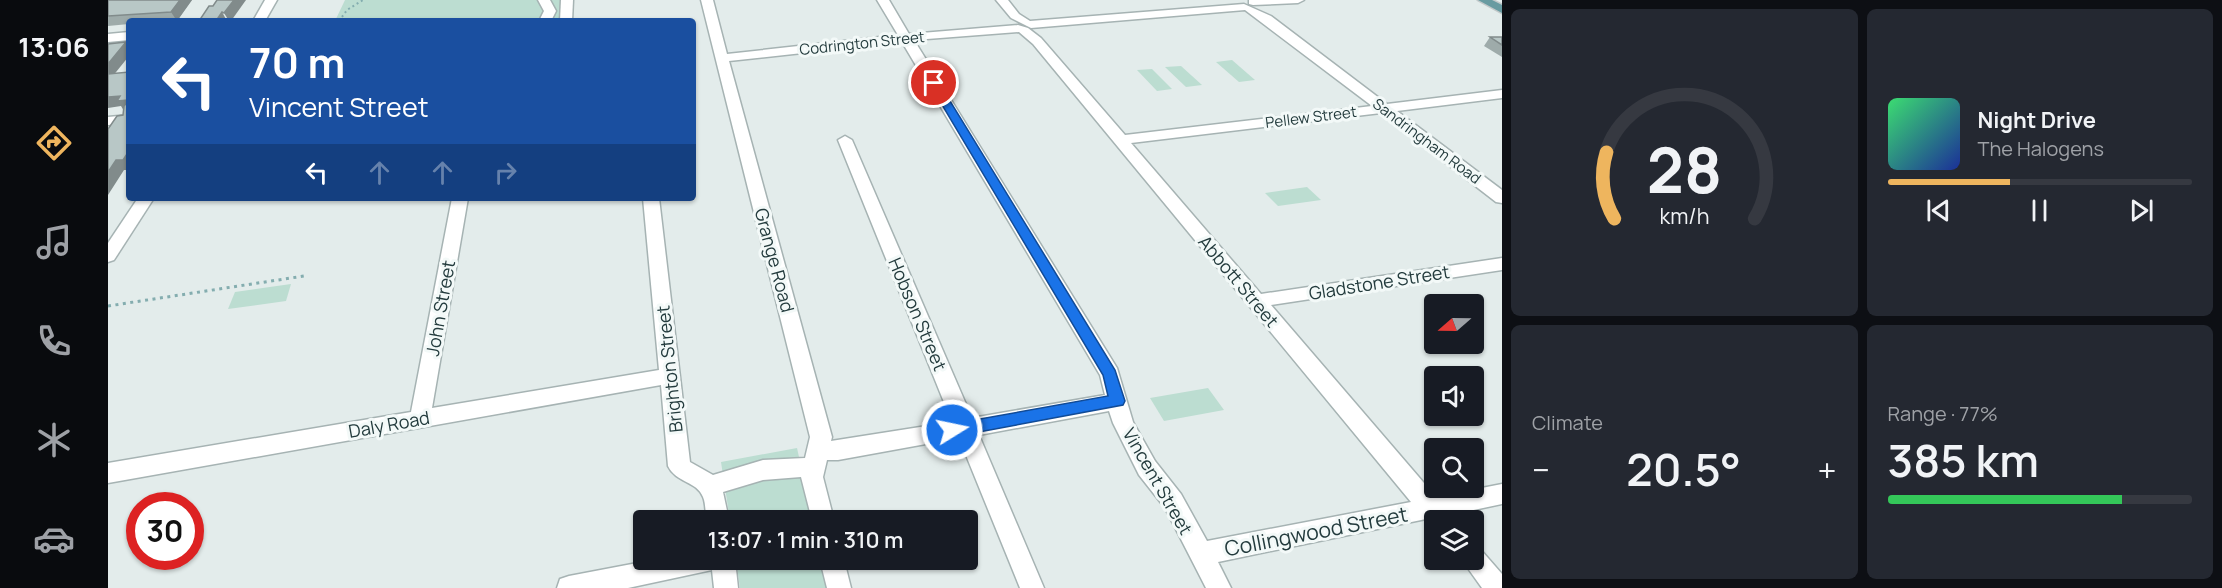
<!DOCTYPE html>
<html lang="en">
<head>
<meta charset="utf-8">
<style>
  body { margin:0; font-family:Manrope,sans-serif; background:#242831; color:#f1f3f6; height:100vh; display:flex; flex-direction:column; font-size:22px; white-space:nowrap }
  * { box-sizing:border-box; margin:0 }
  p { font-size:20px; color:#9ea1a6 }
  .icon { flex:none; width:33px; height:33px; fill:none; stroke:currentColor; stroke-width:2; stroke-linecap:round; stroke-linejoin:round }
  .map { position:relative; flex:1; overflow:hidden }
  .side { display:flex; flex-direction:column; gap:9px; padding:9px; background:#0d0f14; width:720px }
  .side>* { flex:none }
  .banner { position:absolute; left:18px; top:18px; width:570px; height:183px; border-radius:6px; box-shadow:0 2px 4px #0004; background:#1a4fa0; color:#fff; overflow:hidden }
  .needle { width:39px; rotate:250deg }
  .fabs { position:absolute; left:1316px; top:294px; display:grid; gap:12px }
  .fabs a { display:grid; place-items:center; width:60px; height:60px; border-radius:6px; background:#171b24; box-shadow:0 2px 4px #0004; font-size:30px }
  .speed { position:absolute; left:18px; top:492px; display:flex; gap:12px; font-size:30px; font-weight:700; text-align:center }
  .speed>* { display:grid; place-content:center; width:78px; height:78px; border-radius:50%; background:#171b24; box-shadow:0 2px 4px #0004; line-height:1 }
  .speed .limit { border:9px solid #d22; background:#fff; color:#111 }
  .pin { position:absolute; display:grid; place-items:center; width:51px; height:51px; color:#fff; margin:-26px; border:3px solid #fff; border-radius:50%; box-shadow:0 2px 6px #0007 }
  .me { position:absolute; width:66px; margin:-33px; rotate:80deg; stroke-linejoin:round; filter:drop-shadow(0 0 4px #0008) }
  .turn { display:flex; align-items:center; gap:21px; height:126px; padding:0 24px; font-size:27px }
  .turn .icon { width:78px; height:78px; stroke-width:2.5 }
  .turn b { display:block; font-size:42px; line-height:51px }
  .lanes { display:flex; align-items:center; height:57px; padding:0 24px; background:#0003; justify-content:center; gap:30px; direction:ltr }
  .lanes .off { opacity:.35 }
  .big { font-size:45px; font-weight:600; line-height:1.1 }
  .side .tile { flex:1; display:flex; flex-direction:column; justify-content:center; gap:9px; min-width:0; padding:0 21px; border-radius:9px; background:#242831 }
  .side .dial { align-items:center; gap:0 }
  .dial svg { height:156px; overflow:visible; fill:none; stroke:#363941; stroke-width:7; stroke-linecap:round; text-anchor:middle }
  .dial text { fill:#f1f3f6; stroke:none }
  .song { display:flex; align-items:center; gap:18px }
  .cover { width:72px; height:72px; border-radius:9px; background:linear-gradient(135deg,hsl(140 70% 55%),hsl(230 70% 35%)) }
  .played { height:6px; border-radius:3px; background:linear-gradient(90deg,#eeb55e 40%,#363941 40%) }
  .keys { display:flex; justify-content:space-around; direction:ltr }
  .heat { display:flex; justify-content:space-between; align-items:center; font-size:33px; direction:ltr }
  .charge { height:9px; border-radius:4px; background:linear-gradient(90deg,#34c759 77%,#363941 0) }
  .side .tiles { flex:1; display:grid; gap:9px; grid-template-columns:repeat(2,1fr) }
  .trip { position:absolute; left:525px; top:510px; width:345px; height:60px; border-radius:6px; background:#171b24; box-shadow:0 2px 4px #0004; font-weight:600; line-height:60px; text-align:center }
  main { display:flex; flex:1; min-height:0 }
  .tabs { display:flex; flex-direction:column; width:108px; justify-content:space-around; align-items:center; background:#090b0e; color:#9ea1a6 }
  .tabs .icon { width:42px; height:42px }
  .tabs .on { color:#eeb55e }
  .tabs b { font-size:27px; color:#f1f3f6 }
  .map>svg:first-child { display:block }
</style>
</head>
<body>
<main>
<nav class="tabs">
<b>13:06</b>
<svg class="icon on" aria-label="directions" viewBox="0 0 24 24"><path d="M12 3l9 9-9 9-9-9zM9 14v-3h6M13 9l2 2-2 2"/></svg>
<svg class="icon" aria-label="music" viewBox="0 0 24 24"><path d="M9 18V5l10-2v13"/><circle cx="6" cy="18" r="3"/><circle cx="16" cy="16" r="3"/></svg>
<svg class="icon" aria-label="phone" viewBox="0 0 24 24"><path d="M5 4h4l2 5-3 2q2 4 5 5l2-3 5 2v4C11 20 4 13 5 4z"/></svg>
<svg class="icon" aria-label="climate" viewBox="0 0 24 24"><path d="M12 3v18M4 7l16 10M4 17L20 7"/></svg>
<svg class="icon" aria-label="car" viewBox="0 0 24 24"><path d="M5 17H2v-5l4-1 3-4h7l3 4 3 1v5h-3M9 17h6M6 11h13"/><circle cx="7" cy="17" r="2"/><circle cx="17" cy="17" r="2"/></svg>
</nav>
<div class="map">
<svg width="1394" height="588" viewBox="0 0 1394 588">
  <rect width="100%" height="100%" fill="#e3eceb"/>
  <g fill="#bcddd1">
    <polygon points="237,0 454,0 453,21 227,21"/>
    <polygon points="1124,60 1147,80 1131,82 1108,62"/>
    <polygon points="1073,66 1094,85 1078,87 1057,67"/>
    <polygon points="1044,69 1064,89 1049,91 1029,70"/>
    <polygon points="1199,187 1213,200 1170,206 1157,193"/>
    <polygon points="183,284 178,301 120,309 127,292"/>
    <polygon points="1100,388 1116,410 1056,421 1042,398"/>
    <polygon points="689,448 705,520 622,520 613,462"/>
    <polygon points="628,560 714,560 721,588 632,588"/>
  </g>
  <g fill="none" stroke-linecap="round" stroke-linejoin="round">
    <g stroke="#a6b3b3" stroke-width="3">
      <g id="minor">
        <polygon points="157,0 169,0 157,21 145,21"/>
        <polygon points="430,0 442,0 448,11 443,21 431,21 436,11"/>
        <polygon points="453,0 465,0 464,21 452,21"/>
        <path d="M593,0H605L619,54L790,35L769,0H781L801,34L910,25L920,28L933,38L1017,135L1264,106L1137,10L923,28L903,18L888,0H900L911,14L922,21L1136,4L1163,16L1279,104L1394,90V98L1289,111L1394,190V203L1388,202L1273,113L1023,143L1153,294L1394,258V270L1163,305L1328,497L1394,484V504L1342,515L1344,520H1326V528L1318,519L1110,562L1123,588H1098L1057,508L1031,475L1005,423L1001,411L871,435L936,588H912L851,438L730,460H719L715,477L726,520H704L693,477L655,480L615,492L621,520H599C597,513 598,504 595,497C589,481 568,483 560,466L553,385L0,483V463L303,412L344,198H360L324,408L551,370L535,198H551L582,462L605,475L655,460L697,458L702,437ZM911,32L925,44L1303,502L1099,541L1073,494L1047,461L1025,422L1009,368L806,40ZM794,42L992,375L997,395L864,418L744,140L737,136L730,140L844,422L723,441L724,437L621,61Z"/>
        <polygon points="1141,0 1196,0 1190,3 1145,5 1141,4"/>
        <polygon points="21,32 21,40 0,42 0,34"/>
        <polygon points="21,115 21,123 0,125 0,117"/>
        <polygon points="30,198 46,198 6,260 0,262 0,243"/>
        <polygon points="1365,547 1373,550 1394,574 1394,588 1374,588 1354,560 1365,560"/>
        <polygon points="545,560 627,560 630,588 606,588 604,570 520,588 449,588 452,579 461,576"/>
        <polygon points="712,560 736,560 743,588 719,588"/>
      </g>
    </g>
    <g stroke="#c1c8c9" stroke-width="3">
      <polygon id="major" points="1370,0 1384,0 1394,5 1394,13"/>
    </g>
    <polyline stroke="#84adaf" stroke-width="2" stroke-dasharray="2 3" stroke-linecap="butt" points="231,21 239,10 255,0"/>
    <polyline stroke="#84adaf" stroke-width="3" stroke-dasharray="3 4.5" stroke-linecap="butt" points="0,306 196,276"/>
    <use href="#minor" fill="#fff" fill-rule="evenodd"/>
    <use href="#major" fill="#689ba1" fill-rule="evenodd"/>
  </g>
  <g fill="#9eabaa">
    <polygon points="0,0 84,0 69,21 21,21 21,24 0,26"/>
    <polygon points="1382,37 1394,37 1394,57 1376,46"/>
  </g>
  <g fill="#818b8b">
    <polygon points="72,0 84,0 69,21 63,12"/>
    <polygon points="126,0 138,0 123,21 121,21 116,13"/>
    <polygon points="114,12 119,21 108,21"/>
    <polygon points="18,42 21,47 21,56 0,82 0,64"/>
    <polygon points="12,96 21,100 16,111 13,106 0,108 0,97"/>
    <polygon points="21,151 21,170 16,170 0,195 0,172 8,160"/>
  </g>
  <g fill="#b8c7c6" stroke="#818b8b" stroke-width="1.5">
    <polygon points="0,0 72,0 63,12 0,16"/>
    <polygon points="109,0 126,0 116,13 114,12 108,21 91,21 101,6 105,6"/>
    <polygon points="1382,37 1394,37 1394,45"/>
    <polygon points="18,42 0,64 0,44"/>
    <polygon points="21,72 21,144 20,146 21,146 21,151 15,160 8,160 0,172 0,129 9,116 15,115 16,106 21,100 9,101 12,96 0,97 0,74"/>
  </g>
  <polygon fill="#1a73e8" stroke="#114b97" stroke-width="1.5" points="826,80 831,83 1007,370 1017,401 1015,405 844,437 839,435 836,430 839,426 844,424 1000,396 995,375 821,83"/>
  <g text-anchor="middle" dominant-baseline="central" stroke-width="6" stroke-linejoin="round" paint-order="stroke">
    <g font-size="15" fill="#233b3d" stroke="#f3f9f8">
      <text transform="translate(754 43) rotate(-6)">Codrington Street</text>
      <text transform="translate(1203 117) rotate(-7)">Pellew Street</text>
      <text transform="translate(1319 141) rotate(37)">Sandringham Road</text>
    </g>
    <g font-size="18" fill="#233b3d" stroke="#f3f9f8">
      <text transform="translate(667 260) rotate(75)">Grange Road</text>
      <text transform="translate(1131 281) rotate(50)">Abbott Street</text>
      <text transform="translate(1271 282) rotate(-9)">Gladstone Street</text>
      <text transform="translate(332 308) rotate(-80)">John Street</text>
      <text transform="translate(810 314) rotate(67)">Hobson Street</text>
      <text transform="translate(561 369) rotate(-96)">Brighton Street</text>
      <text transform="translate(281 424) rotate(-10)">Daly Road</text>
      <text transform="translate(1050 481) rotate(60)">Vincent Street</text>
    </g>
    <g font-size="21" fill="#233b3d" stroke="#f3f9f8">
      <text transform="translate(1208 531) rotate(-11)">Collingwood Street</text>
    </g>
  </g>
</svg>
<div class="fabs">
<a><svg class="needle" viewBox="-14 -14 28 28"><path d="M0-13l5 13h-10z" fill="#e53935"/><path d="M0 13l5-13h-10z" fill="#9ea1a6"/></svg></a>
<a><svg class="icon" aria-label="sound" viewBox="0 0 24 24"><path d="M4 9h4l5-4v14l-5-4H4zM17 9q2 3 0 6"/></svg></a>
<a><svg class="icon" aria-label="search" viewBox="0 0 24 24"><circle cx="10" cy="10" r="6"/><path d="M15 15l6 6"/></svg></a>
<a><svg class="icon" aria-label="layers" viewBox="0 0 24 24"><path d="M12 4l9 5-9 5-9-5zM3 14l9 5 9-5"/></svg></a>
</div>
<div class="speed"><div class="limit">30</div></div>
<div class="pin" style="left:826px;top:83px;background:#d93025"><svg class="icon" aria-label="arrive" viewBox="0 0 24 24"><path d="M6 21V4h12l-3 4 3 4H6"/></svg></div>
<svg class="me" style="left:844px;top:430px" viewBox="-20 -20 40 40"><circle r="17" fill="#1a73e8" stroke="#fff" stroke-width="3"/><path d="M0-11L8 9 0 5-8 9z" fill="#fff"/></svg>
<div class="trip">13:07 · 1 min · 310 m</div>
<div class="banner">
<div class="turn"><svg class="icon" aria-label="left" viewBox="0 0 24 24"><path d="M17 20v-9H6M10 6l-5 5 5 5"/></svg><div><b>70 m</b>Vincent Street</div></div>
<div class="lanes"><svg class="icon" aria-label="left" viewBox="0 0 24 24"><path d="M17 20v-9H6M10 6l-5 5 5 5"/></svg><svg class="icon off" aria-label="ahead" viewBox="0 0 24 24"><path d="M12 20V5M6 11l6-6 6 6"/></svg><svg class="icon off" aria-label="ahead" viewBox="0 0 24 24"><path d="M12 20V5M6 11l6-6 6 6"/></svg><svg class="icon off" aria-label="right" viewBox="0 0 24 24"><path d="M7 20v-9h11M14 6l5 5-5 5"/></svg></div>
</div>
</div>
<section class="side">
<div class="tiles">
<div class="tile dial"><svg viewBox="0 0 100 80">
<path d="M14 69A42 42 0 1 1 86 69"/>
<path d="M14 69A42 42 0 0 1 10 35" stroke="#eeb55e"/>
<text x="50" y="56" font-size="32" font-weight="700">28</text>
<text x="50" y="72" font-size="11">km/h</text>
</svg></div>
<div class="tile">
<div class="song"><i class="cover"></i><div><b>Night Drive</b><p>The Halogens</p></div></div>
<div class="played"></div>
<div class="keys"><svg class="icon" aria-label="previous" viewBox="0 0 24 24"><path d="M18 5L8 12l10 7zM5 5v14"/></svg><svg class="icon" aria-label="pause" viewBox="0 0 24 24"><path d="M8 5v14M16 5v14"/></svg><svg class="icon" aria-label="next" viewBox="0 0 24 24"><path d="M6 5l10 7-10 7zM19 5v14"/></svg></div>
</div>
<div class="tile"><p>Climate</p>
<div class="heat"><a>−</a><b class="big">20.5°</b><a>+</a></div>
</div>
<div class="tile"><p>Range · 77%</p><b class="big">385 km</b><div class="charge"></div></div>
</div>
</section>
</main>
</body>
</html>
